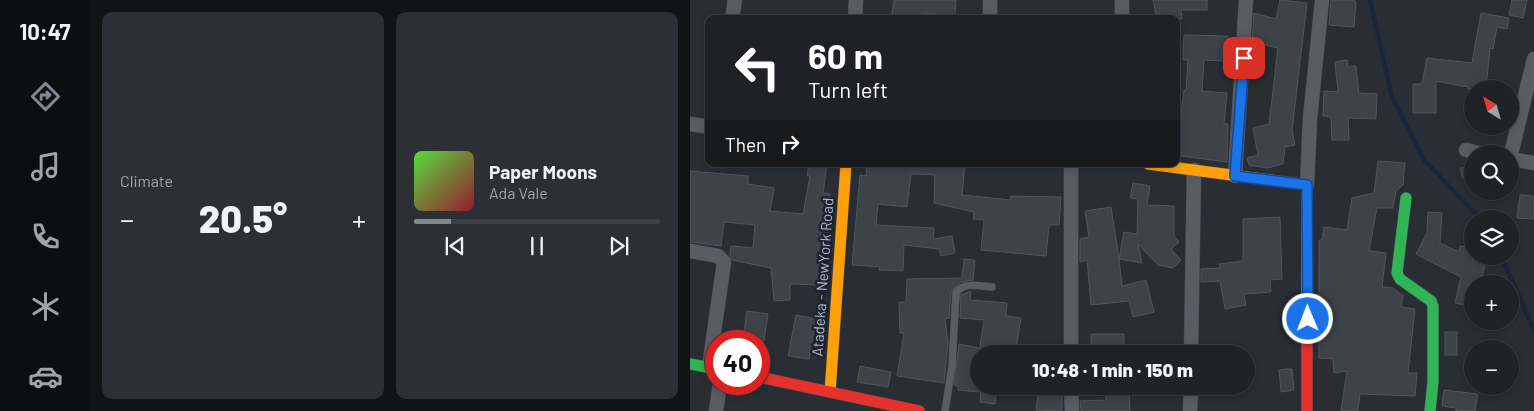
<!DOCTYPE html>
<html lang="en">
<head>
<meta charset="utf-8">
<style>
  body { margin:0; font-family:Barlow,sans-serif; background:#2c2f33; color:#f1f3f6; height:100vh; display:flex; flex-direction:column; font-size:19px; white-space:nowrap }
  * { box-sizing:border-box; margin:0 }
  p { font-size:16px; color:#a1a4a7 }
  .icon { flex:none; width:28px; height:28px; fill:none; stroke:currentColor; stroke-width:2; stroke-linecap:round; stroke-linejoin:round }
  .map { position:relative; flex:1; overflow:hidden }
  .drawer { display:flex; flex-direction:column; gap:12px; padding:12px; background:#111315; width:600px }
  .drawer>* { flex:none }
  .guide { position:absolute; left:15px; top:15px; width:475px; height:152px; border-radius:10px; box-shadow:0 2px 8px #0003,0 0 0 1px #3c3f44; background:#202124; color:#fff; overflow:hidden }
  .needle { width:32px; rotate:323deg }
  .controls { position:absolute; left:774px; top:80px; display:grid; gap:10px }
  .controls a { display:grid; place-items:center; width:55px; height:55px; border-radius:50%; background:#1f2227; box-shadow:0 2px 8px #0003,0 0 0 1px #3c3f44; font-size:25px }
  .speed { position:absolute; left:15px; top:330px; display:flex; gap:10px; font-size:25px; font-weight:700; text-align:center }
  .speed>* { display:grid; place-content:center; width:65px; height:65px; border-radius:50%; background:#1f2227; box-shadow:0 2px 8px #0003,0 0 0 1px #3c3f44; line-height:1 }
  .speed .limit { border:8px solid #d22; background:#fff; color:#111 }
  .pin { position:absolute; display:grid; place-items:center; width:42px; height:42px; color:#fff; margin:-21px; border-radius:10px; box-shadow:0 2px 8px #0006 }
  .me { position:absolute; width:55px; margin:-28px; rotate:359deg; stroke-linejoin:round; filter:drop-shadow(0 0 4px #0008) }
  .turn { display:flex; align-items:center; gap:18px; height:105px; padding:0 20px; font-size:22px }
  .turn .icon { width:65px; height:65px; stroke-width:2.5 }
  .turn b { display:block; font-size:35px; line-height:42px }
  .then { display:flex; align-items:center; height:48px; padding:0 20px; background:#0003; gap:10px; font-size:19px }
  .big { font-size:38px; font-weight:800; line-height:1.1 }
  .drawer .card { flex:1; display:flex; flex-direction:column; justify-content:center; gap:8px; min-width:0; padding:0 18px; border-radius:10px; background:#2c2f33 }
  .song { display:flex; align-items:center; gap:15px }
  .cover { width:60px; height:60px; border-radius:8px; background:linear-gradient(135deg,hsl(110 70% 55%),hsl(350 70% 35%)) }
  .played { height:5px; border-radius:2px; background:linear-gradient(90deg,#838993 15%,#3c3f44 15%) }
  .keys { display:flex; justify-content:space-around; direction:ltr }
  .heat { display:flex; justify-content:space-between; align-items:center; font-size:28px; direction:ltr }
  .drawer .tiles { flex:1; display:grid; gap:12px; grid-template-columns:repeat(2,1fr) }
  .trip { position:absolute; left:280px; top:345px; width:285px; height:50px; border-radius:25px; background:#1f2227; box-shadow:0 2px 8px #0003,0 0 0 1px #3c3f44; font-weight:800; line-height:50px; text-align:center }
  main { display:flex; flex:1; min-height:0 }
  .tab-bar { display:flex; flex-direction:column; width:90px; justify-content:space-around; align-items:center; background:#0c0e10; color:#a1a4a7 }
  .tab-bar .icon { width:35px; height:35px }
  .tab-bar .current { color:#838993 }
  .tab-bar b { font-size:22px; color:#f1f3f6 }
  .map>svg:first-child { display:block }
</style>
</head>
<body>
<main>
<nav class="tab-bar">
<b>10:47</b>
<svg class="icon current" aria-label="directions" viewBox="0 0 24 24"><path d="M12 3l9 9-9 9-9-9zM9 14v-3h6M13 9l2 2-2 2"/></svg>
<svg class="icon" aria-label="music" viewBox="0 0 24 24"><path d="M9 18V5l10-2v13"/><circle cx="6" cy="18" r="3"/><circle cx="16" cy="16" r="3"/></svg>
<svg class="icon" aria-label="phone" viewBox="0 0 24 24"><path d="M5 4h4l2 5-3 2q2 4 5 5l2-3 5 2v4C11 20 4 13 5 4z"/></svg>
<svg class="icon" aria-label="climate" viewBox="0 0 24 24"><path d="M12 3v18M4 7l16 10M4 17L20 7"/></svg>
<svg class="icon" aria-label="car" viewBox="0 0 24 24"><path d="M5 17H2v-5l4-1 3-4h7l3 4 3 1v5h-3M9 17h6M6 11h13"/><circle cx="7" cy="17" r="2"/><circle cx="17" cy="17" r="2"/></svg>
</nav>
<section class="drawer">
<div class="tiles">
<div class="card"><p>Climate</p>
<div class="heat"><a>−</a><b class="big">20.5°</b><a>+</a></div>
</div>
<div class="card">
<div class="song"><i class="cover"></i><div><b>Paper Moons</b><p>Ada Vale</p></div></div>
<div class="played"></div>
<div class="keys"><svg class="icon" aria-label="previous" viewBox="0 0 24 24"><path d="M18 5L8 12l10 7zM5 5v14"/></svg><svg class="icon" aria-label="pause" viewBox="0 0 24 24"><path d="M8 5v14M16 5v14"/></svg><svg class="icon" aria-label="next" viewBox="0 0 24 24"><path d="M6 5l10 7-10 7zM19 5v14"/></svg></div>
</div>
</div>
</section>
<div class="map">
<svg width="844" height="411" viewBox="0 0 844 411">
  <rect width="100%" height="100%" fill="#292e34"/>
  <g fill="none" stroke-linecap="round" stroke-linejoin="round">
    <g stroke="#1a2536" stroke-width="4.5">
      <polyline points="680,0 702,97 734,160 791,219"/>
      <polyline points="811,256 844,330"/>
    </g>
  </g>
  <g fill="#3e4249" stroke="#51555c">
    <polygon points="204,0 266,0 265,16 232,13 232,17 202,14"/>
    <polygon points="463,0 517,0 517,10 491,10 492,19 467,19"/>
    <polygon points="590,0 617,3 602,130 605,145 595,147 593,164 577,168 559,165 557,158 568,155 563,128 579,124 588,48 562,42 564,13 586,19"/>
    <polygon points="641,0 664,0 666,2 664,27 639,25"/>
    <polygon points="822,0 837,0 833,18 819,15"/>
    <polygon points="791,13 819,18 817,29 807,27 803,49 800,48 796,89 778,89 778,87 746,81 746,113 723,113 723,84 732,84 737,58 782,63"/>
    <polygon points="494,35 538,36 537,61 514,60 512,91 537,93 534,124 538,124 537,162 491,156 491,113 494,90 496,90 498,60 493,60"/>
    <polygon points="657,60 658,67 666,66 669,93 687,94 686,119 658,118 659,140 642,140 641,117 633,116 634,91 648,92 645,62"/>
    <polygon points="688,161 715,163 713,185 706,191 703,208 687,208 679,251 696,253 692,287 703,288 713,296 711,307 725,309 718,373 727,373 725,396 670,394 668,411 651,411 657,371 644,373 643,359 629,358 629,240 632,240 634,227 657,230 662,198 684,193"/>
    <polygon points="119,164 137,164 133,193 140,194 128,285 102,284 100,286 100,300 84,301 81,268 42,260 40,255 41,246 63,248 65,225 34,222 31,246 0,242 0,171 58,176 58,184 84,188 80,211 113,214 120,176 117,176"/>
    <polygon points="177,164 275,164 272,195 321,200 321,196 371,197 369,225 359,225 356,256 291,250 294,220 283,219 284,212 244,203 245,175 221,174 217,207 188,204 186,225 244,228 243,239 262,236 265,253 251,256 249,249 214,245 213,271 189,270 190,267 162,265 170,175 176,176"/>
    <polygon points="782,165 782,176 773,179 770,168"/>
    <polygon points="443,183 460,186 457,205 484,206 484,236 489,242 481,249 491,260 483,268 468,265 448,244 452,263 429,259 432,286 456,280 464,312 443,317 439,301 401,305 397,260 390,262 390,239 399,237 395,211 421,207 429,259 434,232 447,234 448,199 440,198"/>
    <polygon points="830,195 844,196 844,219 827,218"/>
    <polygon points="738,212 752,213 750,243 769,252 770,246 782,248 782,259 796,262 790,284 782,284 782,307 765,303 771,277 726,254 737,233"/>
    <polygon points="590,217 592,279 580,280 581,292 554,294 556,305 535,309 530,281 511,282 511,269 530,268 529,264 553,261 553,219"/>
    <polygon points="274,259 285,260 283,280 271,282 261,292 259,318 255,319 258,342 254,383 207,376 214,333 210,333 209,302 216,302 217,279 272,278"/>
    <polygon points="281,291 280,300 317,303 316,316 331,318 325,354 289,354 289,392 268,390 268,386 264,385 269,344 289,348 289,353 294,320 270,318 271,295"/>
    <polygon points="57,311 78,314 74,341 53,338"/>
    <polygon points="106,315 126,319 119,359 98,356"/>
    <rect x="755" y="332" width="12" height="23"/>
    <rect x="401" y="334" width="33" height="20"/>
    <polygon points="170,366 201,372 198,387 167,382"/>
    <polygon points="597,369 602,369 604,390 591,392 589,370"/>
    <polygon points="291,386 307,386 305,404 290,402"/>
    <polygon points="349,386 372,386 372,411 346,410"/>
    <polygon points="415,386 439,386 440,411 391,411 390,401 416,400"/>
    <polygon points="754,390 788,394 785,411 766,411 766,408 752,406"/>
  </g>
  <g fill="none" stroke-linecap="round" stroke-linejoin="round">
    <g stroke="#474a51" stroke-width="8">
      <path id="lane" d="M255,411L262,366L266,293C274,281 290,286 302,287"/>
    </g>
    <g stroke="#474a51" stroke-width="15">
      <g id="street">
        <polyline points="432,0 432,19"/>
        <polyline points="42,19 45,0"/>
        <polyline points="165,19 166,0"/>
        <polyline points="300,19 300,0"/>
        <polyline points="0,124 19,127"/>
        <polyline points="776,150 793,154"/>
        <polyline points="820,158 844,59"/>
        <polyline points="820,159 844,163"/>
        <polyline points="545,176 556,0"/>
        <polyline points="617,185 620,119 632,0"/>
        <polyline points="0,251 28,256 34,262 19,367"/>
        <polyline points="381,354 381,164"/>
        <polyline points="501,354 504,170"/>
        <polyline points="381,386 382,411"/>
        <polyline points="26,411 30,384"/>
        <polyline points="500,411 501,386"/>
      </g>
    </g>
    <g stroke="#474a51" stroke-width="12">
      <g id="fast">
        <polyline points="716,198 707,273 710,279 741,301 743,306 743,382 740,411"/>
        <polyline points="0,364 26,369"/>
      </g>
    </g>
    <g stroke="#474a51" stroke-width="12">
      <g id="slow">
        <polyline points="458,164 617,185 617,310"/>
        <polyline points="140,392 156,164"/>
      </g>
    </g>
    <g stroke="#474a51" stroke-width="12">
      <g id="jam">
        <polyline points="617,310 617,411"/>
        <polyline points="69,377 229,411"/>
      </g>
    </g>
    <use href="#lane" stroke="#595c63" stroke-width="7"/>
    <use href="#street" stroke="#595c63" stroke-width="14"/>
    <use href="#fast" stroke="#30b455" stroke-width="11"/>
    <use href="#slow" stroke="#ff9f0a" stroke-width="11"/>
    <use href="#jam" stroke="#e5322d" stroke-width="11"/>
  </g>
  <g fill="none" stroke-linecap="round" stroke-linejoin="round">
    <g stroke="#114b97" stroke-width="12">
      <polyline id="route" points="554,58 545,176 617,185 618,319"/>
    </g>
    <use href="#route" stroke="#1a73e8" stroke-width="9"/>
  </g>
  <g text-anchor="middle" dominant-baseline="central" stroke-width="5" stroke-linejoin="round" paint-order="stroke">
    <g font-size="15" fill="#b3bac6" stroke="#1d242f">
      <text transform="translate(132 277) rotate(-86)">Atadeka - NewYork Road</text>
    </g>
  </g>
</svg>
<div class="controls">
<a><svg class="needle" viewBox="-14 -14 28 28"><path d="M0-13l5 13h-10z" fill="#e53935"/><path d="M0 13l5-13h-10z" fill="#a1a4a7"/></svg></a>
<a><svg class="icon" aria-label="search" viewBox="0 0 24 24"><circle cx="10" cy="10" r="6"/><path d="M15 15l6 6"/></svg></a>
<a><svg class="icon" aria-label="layers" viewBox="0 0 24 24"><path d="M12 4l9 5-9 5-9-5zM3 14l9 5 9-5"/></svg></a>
<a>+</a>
<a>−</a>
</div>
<div class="speed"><div class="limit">40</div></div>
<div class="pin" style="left:554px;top:58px;background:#d93025"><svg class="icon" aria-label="arrive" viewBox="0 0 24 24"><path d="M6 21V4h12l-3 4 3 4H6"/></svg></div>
<svg class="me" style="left:618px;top:319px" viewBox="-20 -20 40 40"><circle r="17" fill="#1a73e8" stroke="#fff" stroke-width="3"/><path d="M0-11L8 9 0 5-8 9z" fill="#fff"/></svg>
<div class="trip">10:48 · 1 min · 150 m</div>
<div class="guide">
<div class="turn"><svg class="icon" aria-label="left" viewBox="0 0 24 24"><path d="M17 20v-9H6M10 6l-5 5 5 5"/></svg><div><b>60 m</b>Turn left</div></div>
<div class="then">Then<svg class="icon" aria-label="right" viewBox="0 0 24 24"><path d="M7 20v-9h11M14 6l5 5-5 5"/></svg></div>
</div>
</div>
</main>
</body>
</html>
